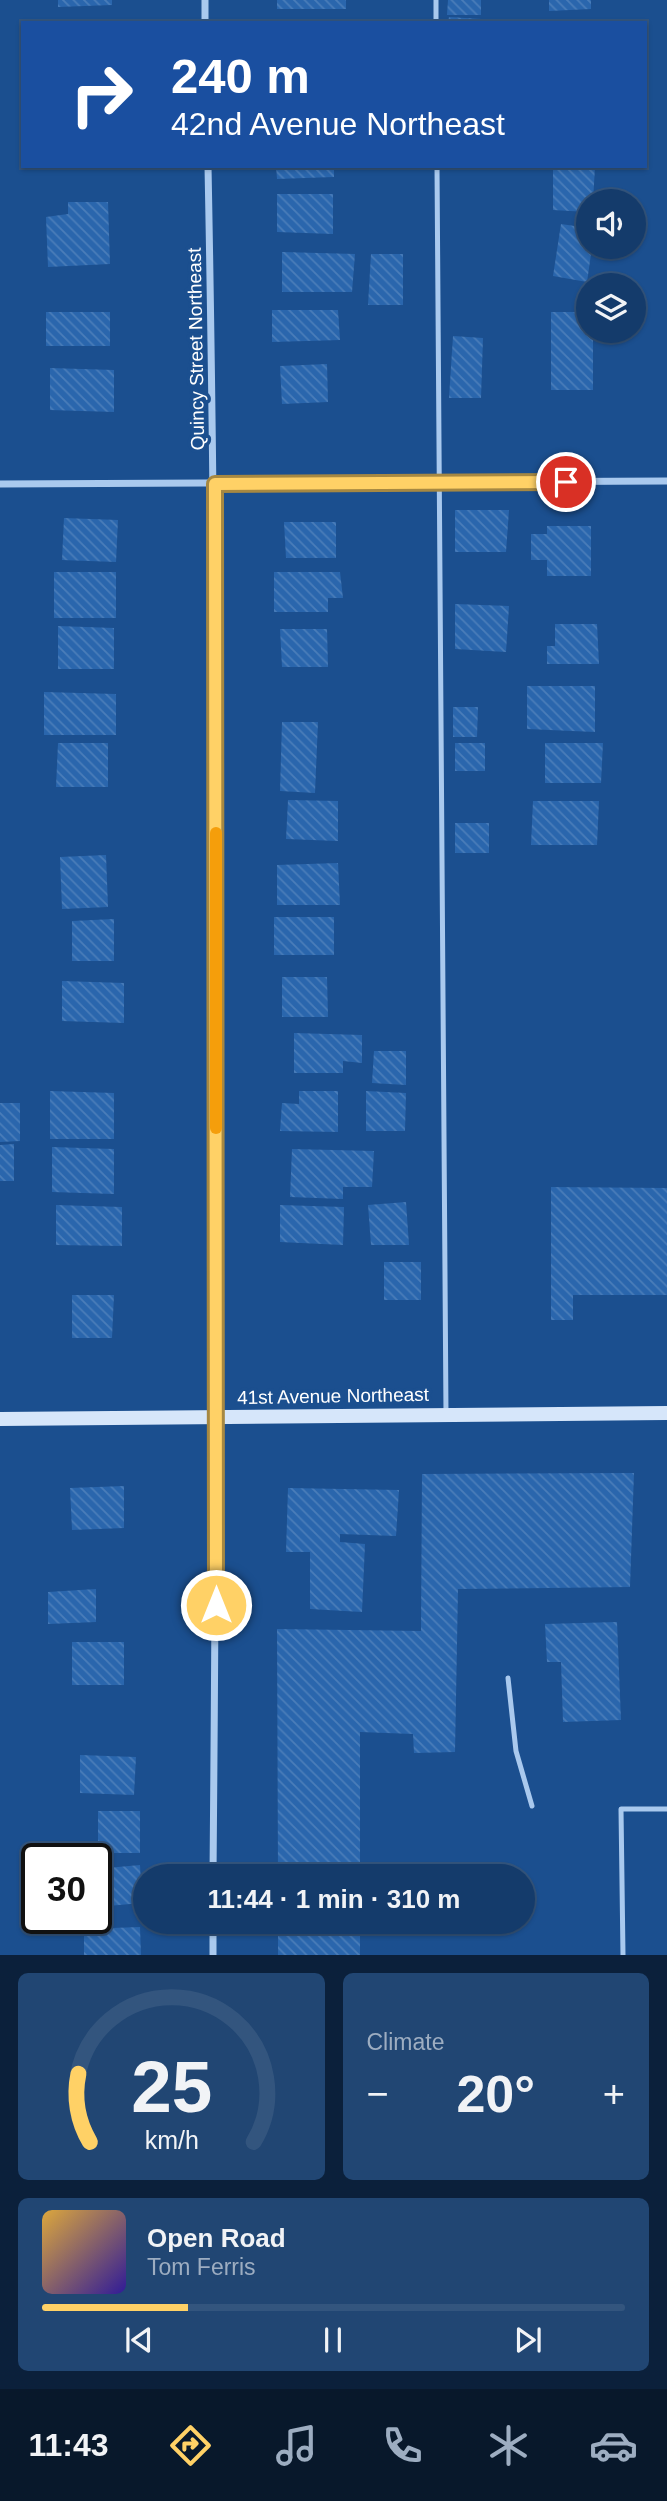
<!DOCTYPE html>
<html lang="en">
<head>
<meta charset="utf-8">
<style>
  body { margin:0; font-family:Helvetica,sans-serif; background:#214673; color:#f1f3f6; height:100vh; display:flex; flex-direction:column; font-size:26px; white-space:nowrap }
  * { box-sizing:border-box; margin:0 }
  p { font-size:23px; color:#9dadc1 }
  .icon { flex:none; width:38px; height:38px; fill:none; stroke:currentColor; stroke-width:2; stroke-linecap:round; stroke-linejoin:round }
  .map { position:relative; height:1955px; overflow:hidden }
  .sheet { display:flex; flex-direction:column; gap:18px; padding:18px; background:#0b203b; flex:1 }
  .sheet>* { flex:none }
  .top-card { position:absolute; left:21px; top:21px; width:626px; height:147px; border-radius:0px; box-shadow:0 2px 5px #0004,0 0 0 2px #33557e; background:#1a4fa0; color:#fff; overflow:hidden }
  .controls { position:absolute; left:576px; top:189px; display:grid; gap:14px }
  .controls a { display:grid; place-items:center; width:70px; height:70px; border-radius:50%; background:#143b6b; box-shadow:0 2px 5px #0004,0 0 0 2px #33557e; font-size:35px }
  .speed { position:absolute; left:21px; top:1843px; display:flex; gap:14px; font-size:35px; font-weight:700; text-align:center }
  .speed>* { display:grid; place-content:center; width:91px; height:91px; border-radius:50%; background:#143b6b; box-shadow:0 2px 5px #0004,0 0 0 2px #33557e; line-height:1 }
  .speed .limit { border:4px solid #111; border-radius:10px; background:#fff; color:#111 }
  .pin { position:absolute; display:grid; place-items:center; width:60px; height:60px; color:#fff; margin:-30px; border:4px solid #fff; border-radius:50%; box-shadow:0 2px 7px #0007 }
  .me { position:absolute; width:77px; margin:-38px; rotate:0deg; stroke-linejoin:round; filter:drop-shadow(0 0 5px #0008) }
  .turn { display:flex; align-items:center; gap:24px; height:147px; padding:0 35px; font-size:32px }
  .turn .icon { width:91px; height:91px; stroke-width:2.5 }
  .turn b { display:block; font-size:49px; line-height:60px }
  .big { font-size:52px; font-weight:700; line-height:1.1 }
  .sheet .card { flex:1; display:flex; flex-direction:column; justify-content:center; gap:10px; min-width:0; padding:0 24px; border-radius:10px; background:#214673 }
  .sheet .dial { align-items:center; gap:0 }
  .dial svg { height:182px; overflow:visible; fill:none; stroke:#33557e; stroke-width:7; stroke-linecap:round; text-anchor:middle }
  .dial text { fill:#f1f3f6; stroke:none }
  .song { display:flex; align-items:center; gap:21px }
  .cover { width:84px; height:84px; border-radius:10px; background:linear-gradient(135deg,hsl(40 70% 55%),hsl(250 70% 35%)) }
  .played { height:7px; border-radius:4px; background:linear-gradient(90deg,#ffd166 25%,#33557e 25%) }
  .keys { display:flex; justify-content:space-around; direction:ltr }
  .heat { display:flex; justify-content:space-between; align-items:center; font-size:38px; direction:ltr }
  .sheet .tiles { flex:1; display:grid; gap:18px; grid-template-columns:1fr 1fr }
  .card:last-child { grid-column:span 2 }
  .trip { position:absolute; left:133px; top:1864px; width:402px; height:70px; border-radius:35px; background:#143b6b; box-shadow:0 2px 5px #0004,0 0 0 2px #33557e; font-weight:700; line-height:70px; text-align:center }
  .tab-bar { display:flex; height:112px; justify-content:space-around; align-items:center; background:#08182b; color:#9dadc1 }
  .tab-bar .icon { width:49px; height:49px }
  .tab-bar .active { color:#ffd166 }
  .tab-bar b { font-size:32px; color:#f1f3f6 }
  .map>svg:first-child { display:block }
</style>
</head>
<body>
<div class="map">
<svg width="667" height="1955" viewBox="0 0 667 1955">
  <defs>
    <pattern id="building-back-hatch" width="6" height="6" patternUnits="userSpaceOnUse" patternTransform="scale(1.75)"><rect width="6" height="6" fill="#2a66ad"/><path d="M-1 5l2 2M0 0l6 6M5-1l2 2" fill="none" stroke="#4a7db9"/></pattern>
  </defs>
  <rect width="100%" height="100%" fill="#1b4f8f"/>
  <g fill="url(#building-back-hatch)">
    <polygon points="58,0 112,0 112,5 58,7"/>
    <rect x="277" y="0" width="69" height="9"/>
    <polygon points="448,0 481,0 481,15 447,15"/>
    <polygon points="549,0 591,0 591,9 549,11"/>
    <polygon points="449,17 481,19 480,23 448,23"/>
    <polygon points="276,166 334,166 334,177 277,179"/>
    <polygon points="553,167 595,167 593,201 588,201 588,212 553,210"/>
    <polygon points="277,194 333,194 333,234 277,232"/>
    <polygon points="68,202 108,202 110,264 48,267 46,217 68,214"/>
    <polygon points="561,224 588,228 588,247 592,247 587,282 553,276"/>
    <polygon points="282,252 355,254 352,292 282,292"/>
    <polygon points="371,254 403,254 403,305 368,305"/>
    <polygon points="272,310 338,310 340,340 272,342"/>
    <rect x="46" y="312" width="64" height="34"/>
    <polygon points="551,312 588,312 588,331 599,331 599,338 593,338 593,390 551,390"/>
    <polygon points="453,336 483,338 481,398 449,398"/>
    <polygon points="327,364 328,402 282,404 280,366"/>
    <polygon points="50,368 114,370 114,412 50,410"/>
    <polygon points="455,510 509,510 506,552 455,552"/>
    <polygon points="64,518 118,520 116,562 62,560"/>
    <polygon points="284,522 336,522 336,558 286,558"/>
    <polygon points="547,526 591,526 591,576 547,576 547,560 531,560 531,534 547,534"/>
    <rect x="54" y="572" width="62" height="46"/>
    <polygon points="274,572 340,572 343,598 328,598 328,612 274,612"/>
    <polygon points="455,604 509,606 506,652 455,649"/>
    <polygon points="555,624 597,624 599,664 547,664 547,646 555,646"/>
    <polygon points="58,626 114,628 114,669 58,669"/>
    <polygon points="280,629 327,629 328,667 282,667"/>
    <polygon points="527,686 595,686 595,732 527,729"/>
    <polygon points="44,692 116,694 116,735 44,735"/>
    <polygon points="453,707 478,707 477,737 453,737"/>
    <polygon points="282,722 318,722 315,793 280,791"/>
    <polygon points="58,743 108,743 108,787 56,787"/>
    <rect x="455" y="743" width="30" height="28"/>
    <polygon points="545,743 603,743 601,783 545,783"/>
    <polygon points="288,800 338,801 338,841 286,839"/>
    <polygon points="533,801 599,801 597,845 531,845"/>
    <rect x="455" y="823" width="34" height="30"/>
    <polygon points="106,855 108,907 62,909 60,857"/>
    <polygon points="338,863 340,905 277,905 277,865"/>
    <rect x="274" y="917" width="60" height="38"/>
    <polygon points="114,919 114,961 72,961 72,921"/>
    <polygon points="282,977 327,977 328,1017 282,1017"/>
    <polygon points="62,981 124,983 124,1023 62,1021"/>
    <polygon points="294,1033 362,1035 362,1063 343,1061 343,1073 294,1073"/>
    <polygon points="374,1051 406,1051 406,1085 372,1083"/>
    <polygon points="50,1091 114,1093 114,1139 50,1139"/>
    <polygon points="299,1091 338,1091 338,1132 280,1131 282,1103 299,1104"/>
    <polygon points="366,1091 406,1093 405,1131 366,1131"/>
    <polygon points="0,1103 20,1103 20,1141 0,1142"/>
    <polygon points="14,1144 14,1181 0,1181 0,1145"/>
    <polygon points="52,1147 114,1149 114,1194 52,1192"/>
    <polygon points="292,1149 374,1151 372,1187 343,1187 343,1199 290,1197"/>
    <polygon points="551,1187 667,1188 667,1295 573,1295 573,1320 551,1320"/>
    <polygon points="406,1202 409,1245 371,1245 368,1205"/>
    <polygon points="56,1205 122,1207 122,1246 56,1245"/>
    <polygon points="280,1205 344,1207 343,1245 280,1242"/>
    <rect x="384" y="1262" width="37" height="38"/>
    <polygon points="72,1295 114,1295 112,1338 72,1338"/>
    <polygon points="634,1473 630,1587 458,1589 455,1752 414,1753 413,1734 360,1732 360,1876 278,1876 277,1629 421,1631 422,1474"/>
    <polygon points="124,1486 124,1528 72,1530 70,1488"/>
    <polygon points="288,1488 399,1490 396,1536 340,1534 340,1542 365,1544 362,1612 310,1609 310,1552 286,1552"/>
    <polygon points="96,1589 96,1622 48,1624 48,1592"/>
    <polygon points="617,1622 621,1720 563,1722 561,1662 547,1662 545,1624"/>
    <rect x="72" y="1642" width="52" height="43"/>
    <polygon points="80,1755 136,1757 134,1795 80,1793"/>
    <rect x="98" y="1811" width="42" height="42"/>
    <polygon points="140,1865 142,1903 96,1907 96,1869"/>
    <rect x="278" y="1922" width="82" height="33"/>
    <polygon points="140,1927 141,1955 84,1955 84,1929"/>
  </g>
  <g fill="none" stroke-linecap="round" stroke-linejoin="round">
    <g stroke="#a9c9ee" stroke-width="5">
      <polyline points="436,0 436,23"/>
      <polyline points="437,166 446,1414"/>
      <polyline points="508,1678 516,1751 532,1806"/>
      <polyline points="623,1955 621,1809 667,1809"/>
    </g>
    <g stroke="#a9c9ee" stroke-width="7">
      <polyline points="205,0 205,23"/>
      <path d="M208,166C219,736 218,1306 213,1876"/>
      <polyline points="0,484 667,481"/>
      <polyline points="213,1955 213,1922"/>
    </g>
    <polyline stroke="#d6e6fa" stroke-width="14" points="0,1419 667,1413"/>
  </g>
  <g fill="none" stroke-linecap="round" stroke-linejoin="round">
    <g stroke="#a68842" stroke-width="18">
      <polyline id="route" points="216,1605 215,484 566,482"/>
    </g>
    <use href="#route" stroke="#ffd166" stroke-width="12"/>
    <polyline stroke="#f59e0b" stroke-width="12" points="216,833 216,1128"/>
  </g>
  <g text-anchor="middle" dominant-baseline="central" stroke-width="7" stroke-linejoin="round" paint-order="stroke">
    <g font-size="19" fill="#fff" stroke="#1b4f8f">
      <text transform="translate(196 349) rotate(-91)">Quincy Street Northeast</text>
      <text transform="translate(333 1396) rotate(-1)">41st Avenue Northeast</text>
    </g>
  </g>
</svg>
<div class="controls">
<a><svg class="icon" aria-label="sound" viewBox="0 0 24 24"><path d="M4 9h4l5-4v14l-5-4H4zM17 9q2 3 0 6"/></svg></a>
<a><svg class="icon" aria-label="layers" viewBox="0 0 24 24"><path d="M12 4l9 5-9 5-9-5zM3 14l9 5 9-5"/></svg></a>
</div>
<div class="speed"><div class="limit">30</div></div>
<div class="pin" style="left:566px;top:482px;background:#d93025"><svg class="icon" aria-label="arrive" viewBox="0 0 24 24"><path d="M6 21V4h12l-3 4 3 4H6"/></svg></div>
<svg class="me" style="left:216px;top:1605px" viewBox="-20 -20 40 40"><circle r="17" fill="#ffd166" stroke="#fff" stroke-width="3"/><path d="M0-11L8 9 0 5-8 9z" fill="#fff"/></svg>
<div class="trip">11:44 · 1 min · 310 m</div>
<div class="top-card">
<div class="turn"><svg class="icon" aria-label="right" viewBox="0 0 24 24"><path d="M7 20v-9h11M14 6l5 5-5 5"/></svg><div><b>240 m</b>42nd Avenue Northeast</div></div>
</div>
</div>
<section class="sheet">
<div class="tiles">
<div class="card dial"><svg viewBox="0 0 100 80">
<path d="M14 69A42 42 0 1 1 86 69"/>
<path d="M14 69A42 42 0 0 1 9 39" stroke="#ffd166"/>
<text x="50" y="56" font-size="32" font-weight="700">25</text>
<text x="50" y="72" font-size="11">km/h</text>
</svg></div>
<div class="card"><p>Climate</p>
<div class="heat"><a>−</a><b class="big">20°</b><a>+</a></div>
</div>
<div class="card">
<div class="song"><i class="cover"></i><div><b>Open Road</b><p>Tom Ferris</p></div></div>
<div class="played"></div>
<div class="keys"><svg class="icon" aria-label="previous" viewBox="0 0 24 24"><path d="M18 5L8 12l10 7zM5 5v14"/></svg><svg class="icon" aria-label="pause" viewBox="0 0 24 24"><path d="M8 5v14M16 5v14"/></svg><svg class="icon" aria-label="next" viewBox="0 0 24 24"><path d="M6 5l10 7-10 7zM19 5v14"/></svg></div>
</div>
</div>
</section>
<nav class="tab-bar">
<b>11:43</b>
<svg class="icon active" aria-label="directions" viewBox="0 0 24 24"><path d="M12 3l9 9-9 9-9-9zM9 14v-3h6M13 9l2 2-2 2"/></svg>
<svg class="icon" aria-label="music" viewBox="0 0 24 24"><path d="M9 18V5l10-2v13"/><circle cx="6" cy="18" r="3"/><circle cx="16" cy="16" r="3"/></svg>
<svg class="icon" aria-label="phone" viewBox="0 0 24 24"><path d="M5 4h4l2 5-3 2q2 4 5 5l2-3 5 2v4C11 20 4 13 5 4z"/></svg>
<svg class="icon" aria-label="climate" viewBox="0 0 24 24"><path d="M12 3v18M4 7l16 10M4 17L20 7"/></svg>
<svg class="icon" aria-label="car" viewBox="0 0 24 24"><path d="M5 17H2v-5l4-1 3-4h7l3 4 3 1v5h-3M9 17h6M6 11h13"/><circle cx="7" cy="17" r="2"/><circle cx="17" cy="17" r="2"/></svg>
</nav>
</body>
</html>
